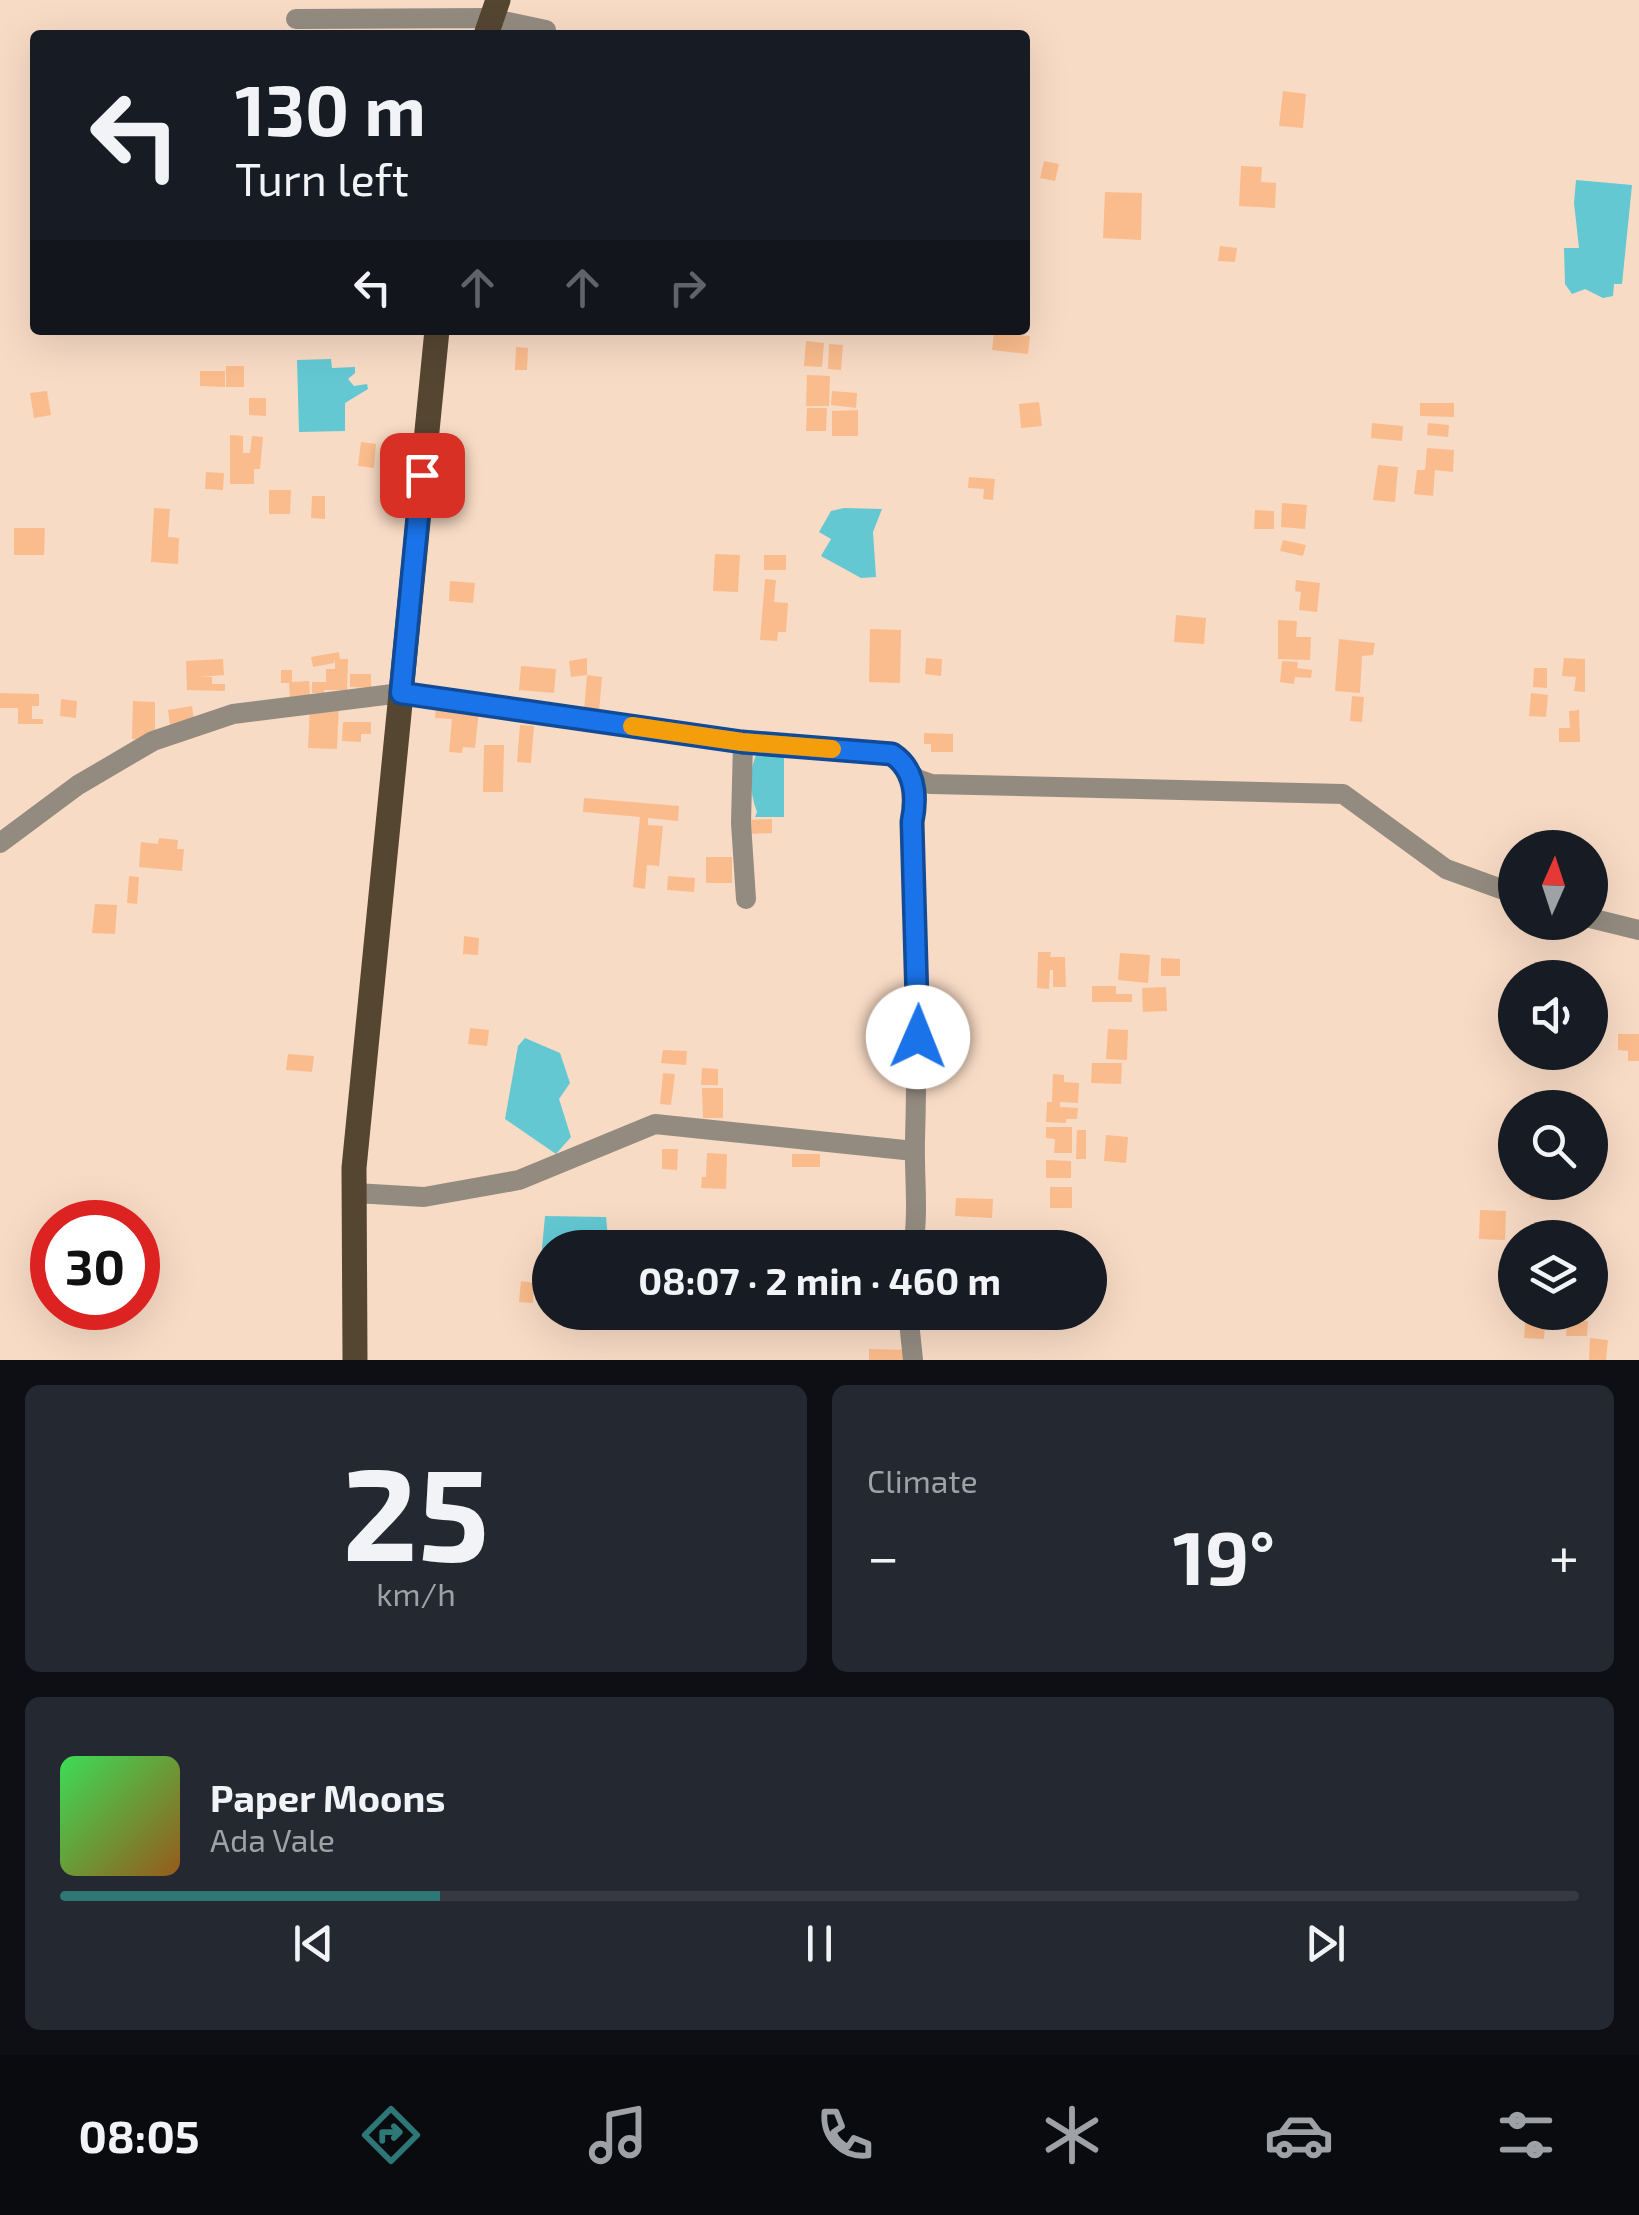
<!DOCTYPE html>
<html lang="en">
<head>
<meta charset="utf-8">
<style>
  body { margin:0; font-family:"Exo 2",sans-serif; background:#242831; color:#f1f3f6; height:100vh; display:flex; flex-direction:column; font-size:38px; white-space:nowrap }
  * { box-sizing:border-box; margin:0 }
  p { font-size:32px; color:#9ea1a6 }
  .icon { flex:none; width:55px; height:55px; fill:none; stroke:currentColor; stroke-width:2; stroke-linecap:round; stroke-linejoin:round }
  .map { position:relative; height:1360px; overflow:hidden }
  .sheet { display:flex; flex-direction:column; gap:25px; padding:25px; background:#0d0f14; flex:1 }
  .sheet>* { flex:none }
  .hud { position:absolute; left:30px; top:30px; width:1000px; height:305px; border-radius:10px; box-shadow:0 10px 40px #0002; background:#171b24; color:#f1f3f6; overflow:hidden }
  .needle { width:65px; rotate:3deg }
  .buttons { position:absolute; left:1498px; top:830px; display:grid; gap:20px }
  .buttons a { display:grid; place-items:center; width:110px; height:110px; border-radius:50%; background:#171b24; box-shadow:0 10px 40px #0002; font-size:50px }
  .speed { position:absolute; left:30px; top:1200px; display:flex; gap:20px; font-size:50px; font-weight:700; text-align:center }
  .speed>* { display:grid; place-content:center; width:130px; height:130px; border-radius:50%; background:#171b24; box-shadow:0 10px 40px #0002; line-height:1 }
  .speed .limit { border:15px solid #d22; background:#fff; color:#111 }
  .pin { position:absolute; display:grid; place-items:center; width:85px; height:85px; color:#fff; margin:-42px; border-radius:20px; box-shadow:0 5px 15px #0006 }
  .me { position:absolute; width:110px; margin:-55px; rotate:1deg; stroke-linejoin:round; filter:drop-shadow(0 0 8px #0008) }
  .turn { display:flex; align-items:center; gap:35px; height:210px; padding:0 40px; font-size:45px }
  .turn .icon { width:130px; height:130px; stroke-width:2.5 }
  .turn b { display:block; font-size:70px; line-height:85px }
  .lanes { display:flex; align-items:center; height:95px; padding:0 40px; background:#0003; justify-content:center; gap:50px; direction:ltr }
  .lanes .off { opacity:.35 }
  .big { font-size:75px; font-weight:700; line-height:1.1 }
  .sheet .widget { flex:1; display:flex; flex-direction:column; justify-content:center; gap:15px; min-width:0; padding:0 35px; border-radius:15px; background:#242831 }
  .sheet .dial { align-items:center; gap:0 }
  .dial b { font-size:130px; line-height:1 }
  .song { display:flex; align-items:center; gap:30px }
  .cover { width:120px; height:120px; border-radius:15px; background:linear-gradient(135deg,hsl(130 70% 55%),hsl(30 70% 35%)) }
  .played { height:10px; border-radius:5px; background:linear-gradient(90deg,#2d7776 25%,#363941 25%) }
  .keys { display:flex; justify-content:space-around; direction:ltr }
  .heat { display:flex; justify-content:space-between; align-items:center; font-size:55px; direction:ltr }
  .sheet .tiles { flex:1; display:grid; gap:25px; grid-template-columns:1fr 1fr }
  .widget:last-child { grid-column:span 2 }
  .trip { position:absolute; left:532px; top:1230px; width:575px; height:100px; border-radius:50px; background:#171b24; box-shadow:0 10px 40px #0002; font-weight:700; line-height:100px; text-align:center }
  .dock { display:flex; height:160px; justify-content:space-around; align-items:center; background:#090b0e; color:#9ea1a6 }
  .dock .icon { width:70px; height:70px }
  .dock .on { color:#2d7776 }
  .dock b { font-size:45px; color:#f1f3f6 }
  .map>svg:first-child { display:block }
</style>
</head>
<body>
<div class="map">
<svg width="1639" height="1360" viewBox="0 0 1639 1360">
  <rect width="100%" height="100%" fill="#f8dbc5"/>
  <g fill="#63c8d2">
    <polygon points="1576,180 1632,185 1622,284 1614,284 1613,296 1603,298 1585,289 1572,294 1565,284 1564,248 1579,248 1574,203"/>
    <polygon points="331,359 332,368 355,367 355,373 348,379 354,386 367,384 368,389 345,403 345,431 299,432 297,360"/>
    <polygon points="844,508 882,509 873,532 876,577 861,578 821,556 831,539 819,532 831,511"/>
    <path d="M757,753H784V817H755L757,812C750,793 748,772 757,753Z"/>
    <polygon points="525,1038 560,1053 570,1083 559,1099 571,1137 556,1154 505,1119 518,1046"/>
    <polygon points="545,1216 606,1217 609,1247 550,1248 550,1258 541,1259"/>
  </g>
  <g fill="#fabc8c">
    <polygon points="1283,91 1306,94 1303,128 1279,126"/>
    <polygon points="1044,161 1059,164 1055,181 1040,178"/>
    <polygon points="1241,166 1262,167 1261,182 1276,183 1275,208 1239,206"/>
    <polygon points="1105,192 1142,193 1141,240 1103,238"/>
    <polygon points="1220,246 1237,248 1235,262 1218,261"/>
    <polygon points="994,333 1030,336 1028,354 992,350"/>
    <polygon points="806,341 824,343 822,367 804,366"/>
    <polygon points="829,344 843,345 841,370 828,369"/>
    <polygon points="516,347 528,348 527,370 515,370"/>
    <rect x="226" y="366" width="18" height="21"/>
    <polygon points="200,371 225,371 225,387 200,386"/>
    <polygon points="807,375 830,376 829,406 806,406"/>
    <polygon points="47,391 51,415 34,418 30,393"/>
    <polygon points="832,391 857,393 856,408 831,405"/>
    <polygon points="249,398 266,398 266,416 249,415"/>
    <polygon points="1039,402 1042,426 1021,428 1019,404"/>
    <polygon points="1420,403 1454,403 1454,417 1420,416"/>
    <polygon points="807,408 827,408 826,431 806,431"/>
    <polygon points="858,410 858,436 832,436 832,411"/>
    <polygon points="1372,423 1403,426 1402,441 1371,438"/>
    <polygon points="1428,423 1449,425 1448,437 1427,435"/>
    <polygon points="230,435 243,436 243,453 250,453 252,436 263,437 260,469 254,469 254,484 230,484"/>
    <polygon points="361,442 376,444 374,468 358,466"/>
    <polygon points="1427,448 1454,450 1453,472 1435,470 1433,496 1414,494 1417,470 1425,470"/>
    <polygon points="1378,465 1398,467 1395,502 1373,500"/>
    <polygon points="206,472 224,473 223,490 205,489"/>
    <polygon points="969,477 995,479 993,500 983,499 984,489 968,488"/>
    <polygon points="269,490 291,490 290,514 269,514"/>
    <polygon points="312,496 325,496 325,519 311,518"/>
    <polygon points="1282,503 1307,505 1305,529 1281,527"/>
    <polygon points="154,508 170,509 168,537 179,538 178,564 151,562"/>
    <polygon points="1255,510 1274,511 1274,529 1254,529"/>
    <polygon points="14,528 45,528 44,555 14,555"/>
    <polygon points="1283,540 1306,545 1303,556 1280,551"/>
    <polygon points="715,554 740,555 738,592 713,591"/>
    <rect x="764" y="555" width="22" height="15"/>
    <polygon points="765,579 776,580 774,602 788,603 786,632 778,632 777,641 760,640"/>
    <polygon points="1296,580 1320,583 1317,612 1299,610 1301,592 1295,591"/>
    <polygon points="450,581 475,583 473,603 449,601"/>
    <polygon points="1176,615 1206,618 1204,644 1174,642"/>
    <polygon points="1278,620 1297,621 1296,637 1311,637 1310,660 1278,659"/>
    <polygon points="870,629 901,630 900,683 869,682"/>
    <polygon points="1339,639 1375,643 1373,655 1362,656 1360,693 1335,691"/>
    <polygon points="339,652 340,659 348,659 347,690 324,690 324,693 312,693 312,682 326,682 326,669 335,669 335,659 334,663 313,667 311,657"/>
    <polygon points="587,658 587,675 602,677 599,712 584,711 587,675 571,677 569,661"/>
    <polygon points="926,658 942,659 941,676 925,674"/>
    <polygon points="1564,658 1585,659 1585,692 1574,691 1576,677 1562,676"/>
    <polygon points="223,659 224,675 200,677 212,677 212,684 225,684 225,691 187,690 186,661"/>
    <polygon points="1282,661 1298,662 1297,668 1312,670 1311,678 1295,677 1294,684 1280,682"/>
    <polygon points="521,666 556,669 554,693 519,690"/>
    <polygon points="1534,668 1547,668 1547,688 1533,687"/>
    <polygon points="281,670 292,670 292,682 309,681 310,696 290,697 289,683 281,683"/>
    <polygon points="350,674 371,674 371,688 350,687"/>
    <polygon points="0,693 39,694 39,706 32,706 32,719 43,719 43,724 18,724 18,708 0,708"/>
    <polygon points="1531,693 1548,695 1546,717 1529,716"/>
    <polygon points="1352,696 1364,697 1362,722 1350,721"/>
    <polygon points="61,699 77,701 76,718 60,716"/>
    <polygon points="133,701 155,702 155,740 132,739"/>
    <polygon points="436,703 479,709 475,748 463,747 462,753 449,752 452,719 435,718"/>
    <polygon points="310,704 339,705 337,749 308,748"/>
    <polygon points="192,706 194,721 170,725 168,710"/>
    <polygon points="1579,710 1580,742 1559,742 1559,728 1570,728 1569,711"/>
    <polygon points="343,722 371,722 371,734 361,734 361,742 342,741"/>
    <polygon points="520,725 534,726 531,763 517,762"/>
    <polygon points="924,733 953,734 953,752 931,752 931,744 924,744"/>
    <polygon points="484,745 504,745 503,792 483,792"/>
    <polygon points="584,798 679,806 678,821 648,818 648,825 663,826 659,866 647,865 645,889 633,887 640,817 583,812"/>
    <polygon points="772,819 772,833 746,834 746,820"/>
    <polygon points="159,838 178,840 177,849 184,849 182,871 139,867 141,842 158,844"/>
    <rect x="706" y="857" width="26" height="26"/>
    <polygon points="129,876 139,877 137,904 127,903"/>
    <polygon points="668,876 695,878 694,892 667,890"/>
    <polygon points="95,904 117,905 115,934 92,933"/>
    <polygon points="464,936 479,938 478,955 463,954"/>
    <polygon points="1038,952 1051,952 1050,957 1065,957 1066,987 1053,987 1053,970 1050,970 1049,989 1037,988"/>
    <polygon points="1120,953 1150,955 1148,983 1118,980"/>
    <polygon points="1161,958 1180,959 1180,976 1161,976"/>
    <polygon points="1092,986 1116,986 1116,994 1132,994 1132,1002 1092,1002"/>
    <polygon points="1166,987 1167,1011 1143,1012 1142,988"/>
    <polygon points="470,1028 489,1030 487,1046 468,1044"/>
    <polygon points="1108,1029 1128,1030 1127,1060 1106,1059"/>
    <polygon points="1618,1034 1639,1034 1639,1061 1628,1061 1628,1051 1618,1050"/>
    <polygon points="663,1050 687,1051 686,1065 661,1063"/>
    <polygon points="288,1054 314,1056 312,1072 286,1070"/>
    <polygon points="1092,1063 1122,1063 1121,1084 1091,1083"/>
    <polygon points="702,1068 718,1069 718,1085 701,1085"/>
    <polygon points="663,1073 675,1074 671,1105 660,1104"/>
    <polygon points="1053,1074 1064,1075 1064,1082 1079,1083 1078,1103 1060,1102 1060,1107 1078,1108 1077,1119 1066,1119 1066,1123 1046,1122 1047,1102 1052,1102"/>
    <polygon points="702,1088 723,1088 723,1118 703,1118"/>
    <polygon points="1046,1127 1072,1127 1072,1153 1054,1153 1055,1139 1046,1138"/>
    <polygon points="1077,1130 1086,1130 1086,1159 1076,1159"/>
    <polygon points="1106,1135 1128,1137 1126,1163 1104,1161"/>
    <polygon points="662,1149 678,1149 677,1170 662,1169"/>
    <polygon points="707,1153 727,1154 726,1189 701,1188 702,1177 706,1177"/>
    <rect x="792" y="1154" width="28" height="13"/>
    <polygon points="1046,1160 1071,1161 1071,1178 1046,1178"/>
    <polygon points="1530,1182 1561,1182 1561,1192 1550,1192 1550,1198 1530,1198"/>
    <rect x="1050" y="1187" width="22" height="21"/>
    <polygon points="956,1198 993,1199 992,1218 955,1216"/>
    <polygon points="1480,1210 1506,1211 1505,1240 1479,1239"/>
    <polygon points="521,1281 534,1283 533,1303 519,1302"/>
    <polygon points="1526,1312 1546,1312 1544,1339 1524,1338"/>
    <rect x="959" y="1313" width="36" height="14"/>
    <polygon points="1567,1320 1588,1321 1587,1336 1566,1336"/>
    <polygon points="1590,1338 1608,1340 1606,1360 1589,1360"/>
    <polygon points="869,1349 912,1350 911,1360 869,1360"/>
  </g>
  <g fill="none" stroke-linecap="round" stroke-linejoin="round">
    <g stroke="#948b80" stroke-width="20">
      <polyline points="296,19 489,18 546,30"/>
      <polyline points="743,743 741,823 746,899"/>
      <path d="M908,772L917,795L912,822C916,928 918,1033 915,1140C914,1177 919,1211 913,1248"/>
      <polyline points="0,843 78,785 153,741 233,714 401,693 743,743 892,754 917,779 931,784 1343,794 1446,869 1515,894"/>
      <polyline points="1590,918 1639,930"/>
      <polyline points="355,1193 424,1197 519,1180 655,1124 914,1151"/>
      <polyline points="908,1312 913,1360"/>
    </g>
    <g stroke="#554632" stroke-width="25">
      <polyline points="486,35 498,0"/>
      <polyline points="355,1360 354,1168 437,330"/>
    </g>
  </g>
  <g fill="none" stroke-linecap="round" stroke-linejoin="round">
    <g stroke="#114b97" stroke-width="25">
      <path id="route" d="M422,475L401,693L742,742L892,754C916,770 917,797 912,822L918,1037"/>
    </g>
    <use href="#route" stroke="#1a73e8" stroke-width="18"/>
    <polyline stroke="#f59e0b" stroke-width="18" points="632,726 742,742 832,749"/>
  </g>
</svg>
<div class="buttons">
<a><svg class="needle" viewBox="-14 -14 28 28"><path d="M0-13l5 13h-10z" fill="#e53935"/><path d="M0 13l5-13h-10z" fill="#9ea1a6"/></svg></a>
<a><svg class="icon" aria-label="sound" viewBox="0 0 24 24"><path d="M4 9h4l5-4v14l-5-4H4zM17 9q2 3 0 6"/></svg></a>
<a><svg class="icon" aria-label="search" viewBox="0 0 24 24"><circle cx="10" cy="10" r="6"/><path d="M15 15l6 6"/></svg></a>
<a><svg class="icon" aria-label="layers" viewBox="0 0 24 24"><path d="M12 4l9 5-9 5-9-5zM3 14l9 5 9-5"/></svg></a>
</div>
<div class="speed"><div class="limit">30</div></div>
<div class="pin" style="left:422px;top:475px;background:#d93025"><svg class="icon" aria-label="arrive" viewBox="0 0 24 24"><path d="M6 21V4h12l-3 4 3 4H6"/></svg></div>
<svg class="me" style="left:918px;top:1037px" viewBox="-20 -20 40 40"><circle r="19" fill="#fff"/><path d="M0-13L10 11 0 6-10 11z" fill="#1a73e8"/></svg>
<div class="trip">08:07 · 2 min · 460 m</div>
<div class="hud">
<div class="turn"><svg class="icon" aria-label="left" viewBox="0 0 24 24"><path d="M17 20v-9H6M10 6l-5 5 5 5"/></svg><div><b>130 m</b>Turn left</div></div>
<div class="lanes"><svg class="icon" aria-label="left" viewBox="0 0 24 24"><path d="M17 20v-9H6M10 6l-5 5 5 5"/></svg><svg class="icon off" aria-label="ahead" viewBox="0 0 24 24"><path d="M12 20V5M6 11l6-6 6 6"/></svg><svg class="icon off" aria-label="ahead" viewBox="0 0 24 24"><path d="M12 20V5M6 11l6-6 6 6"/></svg><svg class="icon off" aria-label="right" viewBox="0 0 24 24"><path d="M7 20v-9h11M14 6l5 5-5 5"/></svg></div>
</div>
</div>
<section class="sheet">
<div class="tiles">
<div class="widget dial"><b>25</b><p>km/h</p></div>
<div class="widget"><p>Climate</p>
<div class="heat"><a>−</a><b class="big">19°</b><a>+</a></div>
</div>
<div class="widget">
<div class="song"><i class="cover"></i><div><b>Paper Moons</b><p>Ada Vale</p></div></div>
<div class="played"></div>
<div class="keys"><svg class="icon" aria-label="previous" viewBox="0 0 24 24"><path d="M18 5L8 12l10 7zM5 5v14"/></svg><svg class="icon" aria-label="pause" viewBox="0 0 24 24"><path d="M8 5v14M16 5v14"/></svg><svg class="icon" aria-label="next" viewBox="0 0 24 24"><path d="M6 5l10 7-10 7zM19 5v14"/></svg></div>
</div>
</div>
</section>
<nav class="dock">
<b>08:05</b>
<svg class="icon on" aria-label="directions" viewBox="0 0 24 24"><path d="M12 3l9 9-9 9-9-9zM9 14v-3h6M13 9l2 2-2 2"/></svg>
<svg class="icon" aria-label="music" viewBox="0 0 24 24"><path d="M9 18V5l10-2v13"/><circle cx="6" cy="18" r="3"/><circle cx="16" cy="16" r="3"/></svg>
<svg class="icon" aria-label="phone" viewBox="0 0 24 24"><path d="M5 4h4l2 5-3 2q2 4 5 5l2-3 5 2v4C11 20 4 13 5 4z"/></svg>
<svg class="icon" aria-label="climate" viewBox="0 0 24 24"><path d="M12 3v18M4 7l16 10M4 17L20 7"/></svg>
<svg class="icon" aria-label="car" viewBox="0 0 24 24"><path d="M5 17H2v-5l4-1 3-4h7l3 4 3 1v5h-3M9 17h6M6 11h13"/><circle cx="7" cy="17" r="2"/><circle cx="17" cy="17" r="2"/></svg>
<svg class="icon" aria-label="filters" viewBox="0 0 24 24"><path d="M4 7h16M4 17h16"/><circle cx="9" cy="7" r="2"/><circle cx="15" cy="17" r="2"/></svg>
</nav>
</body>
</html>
